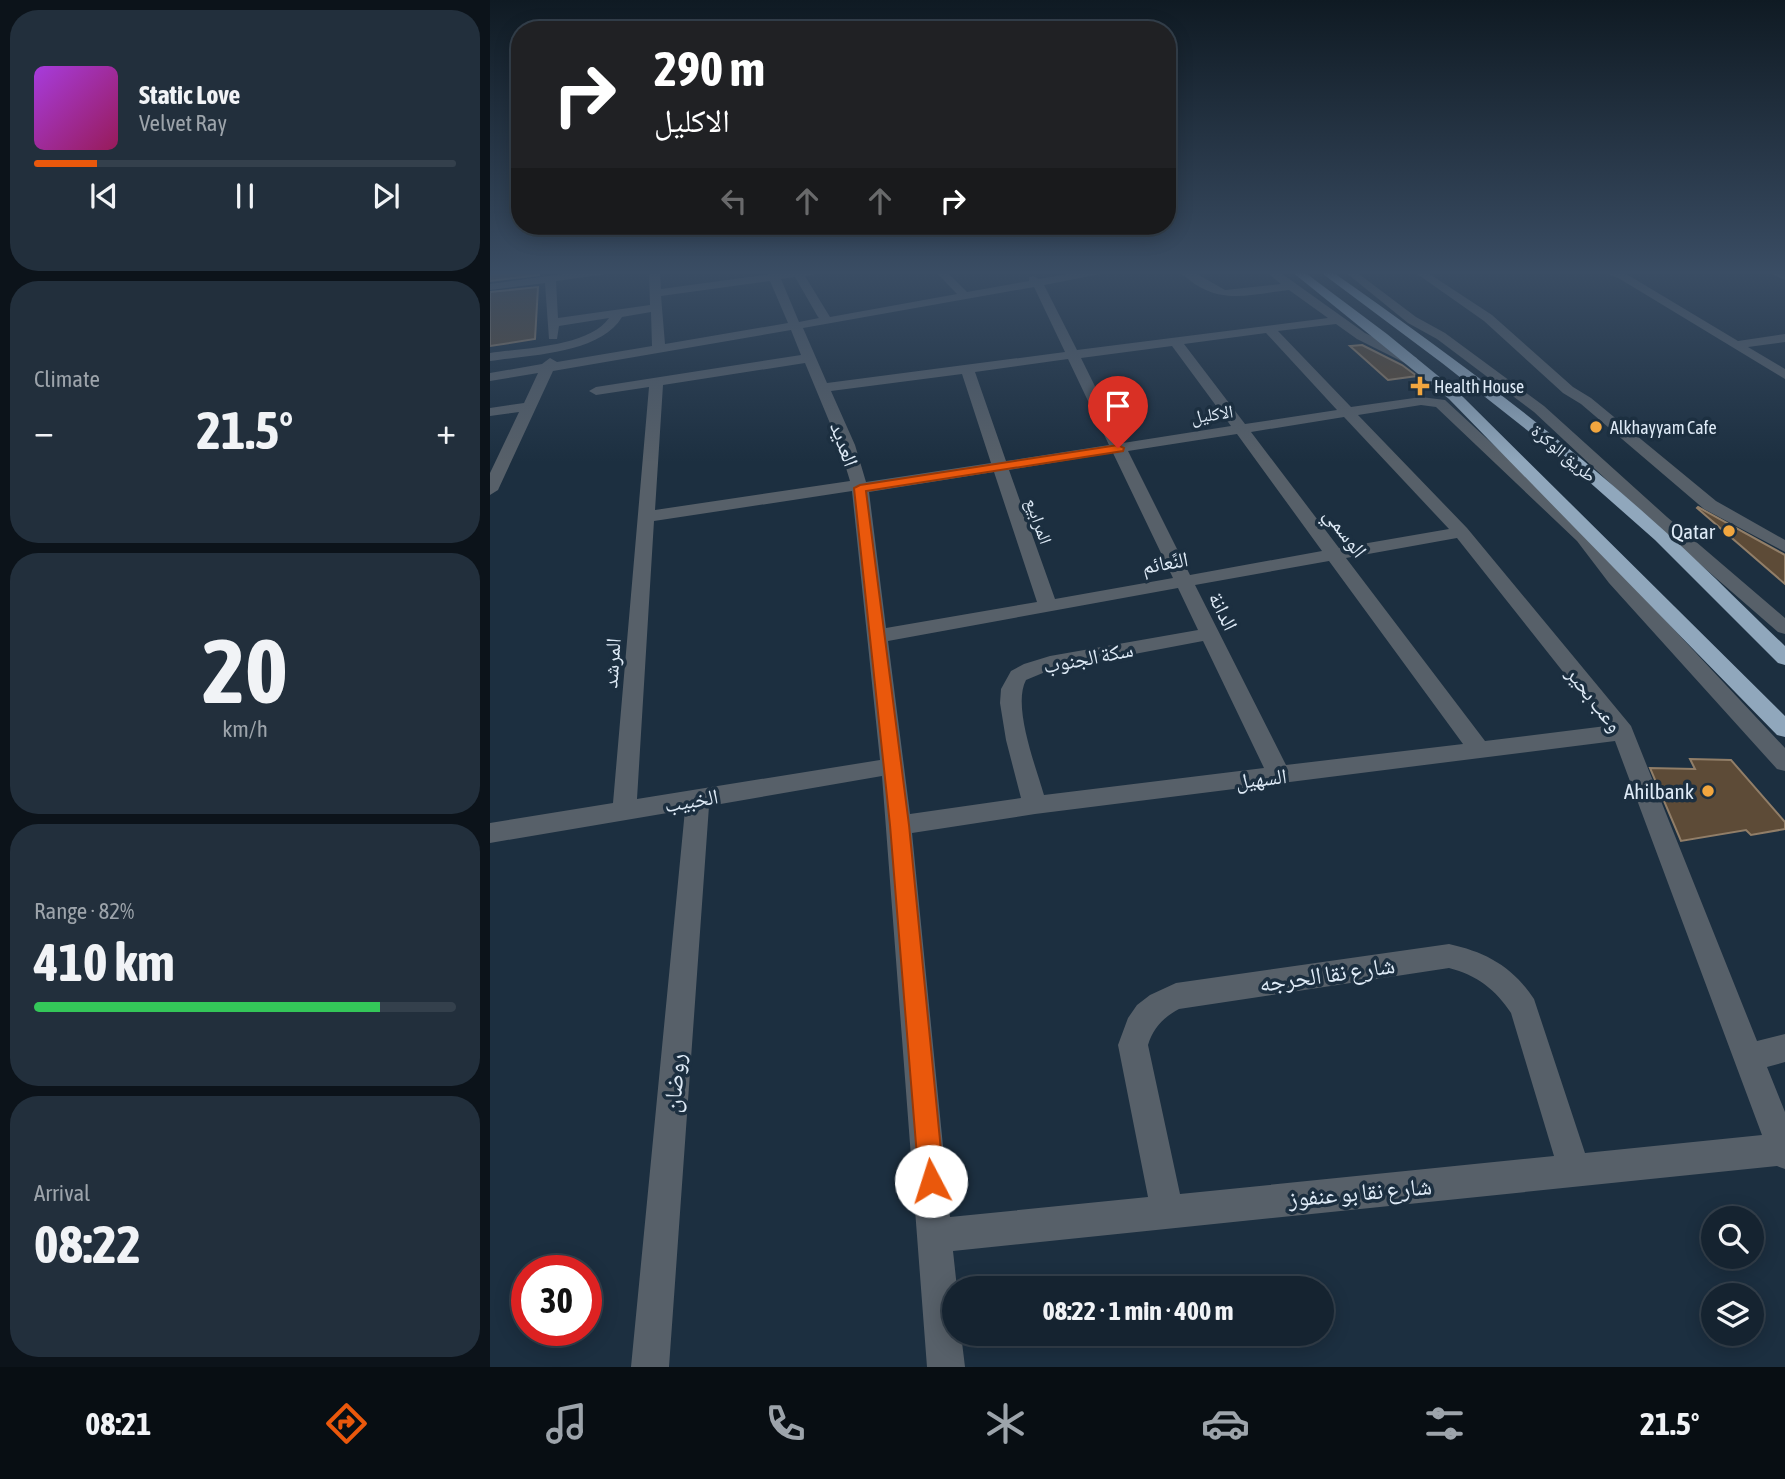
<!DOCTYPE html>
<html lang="en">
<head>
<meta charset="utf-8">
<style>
  body { margin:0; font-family:"Asap Condensed","Noto Naskh Arabic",sans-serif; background:#222f3c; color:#f1f3f6; height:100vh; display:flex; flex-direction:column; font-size:26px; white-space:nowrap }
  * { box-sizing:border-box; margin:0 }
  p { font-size:23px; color:#9da4ab }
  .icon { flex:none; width:38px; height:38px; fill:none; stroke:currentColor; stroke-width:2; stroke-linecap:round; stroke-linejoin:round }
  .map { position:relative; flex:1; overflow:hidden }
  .panel { display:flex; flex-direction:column; gap:10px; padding:10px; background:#0c131a; width:490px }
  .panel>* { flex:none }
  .top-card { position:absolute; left:21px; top:21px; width:665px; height:214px; border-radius:28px; box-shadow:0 4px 18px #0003,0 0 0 2px #34404c; background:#202124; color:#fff; overflow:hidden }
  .controls { position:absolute; left:1211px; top:1206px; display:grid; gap:14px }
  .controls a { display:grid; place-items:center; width:63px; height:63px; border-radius:50%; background:#152330; box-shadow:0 4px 18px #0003,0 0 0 2px #34404c; font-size:35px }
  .speed { position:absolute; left:21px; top:1255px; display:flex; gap:14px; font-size:35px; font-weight:700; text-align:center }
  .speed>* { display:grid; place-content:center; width:91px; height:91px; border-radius:50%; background:#152330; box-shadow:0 4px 18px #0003,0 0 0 2px #34404c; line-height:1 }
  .speed .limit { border:10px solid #d22; background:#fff; color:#111 }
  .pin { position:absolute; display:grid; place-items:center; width:60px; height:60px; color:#fff; margin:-72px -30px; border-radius:50% 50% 50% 0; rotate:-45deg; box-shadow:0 0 7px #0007 }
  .pin .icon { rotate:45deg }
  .me { position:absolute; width:77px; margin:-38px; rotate:355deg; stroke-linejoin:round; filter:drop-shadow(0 0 5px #0008) }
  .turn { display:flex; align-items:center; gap:24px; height:147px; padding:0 28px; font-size:32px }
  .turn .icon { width:91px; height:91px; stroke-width:2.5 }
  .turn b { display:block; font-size:49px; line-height:60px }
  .lanes { display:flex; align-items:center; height:66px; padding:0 28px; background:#0003; justify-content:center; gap:35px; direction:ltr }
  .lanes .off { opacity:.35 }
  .big { font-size:52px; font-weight:700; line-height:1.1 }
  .panel .card { flex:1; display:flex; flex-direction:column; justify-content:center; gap:10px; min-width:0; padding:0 24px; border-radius:28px; background:#222f3c }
  .panel .dial { align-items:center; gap:0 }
  .dial b { font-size:91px; line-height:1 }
  .song { display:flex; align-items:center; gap:21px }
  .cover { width:84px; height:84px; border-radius:10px; background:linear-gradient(135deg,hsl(280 70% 55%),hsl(330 70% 35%)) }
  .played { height:7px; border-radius:4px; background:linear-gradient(90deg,#ea580c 15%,#34404c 15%) }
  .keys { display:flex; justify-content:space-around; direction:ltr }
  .heat { display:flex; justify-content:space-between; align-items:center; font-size:38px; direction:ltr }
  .charge { height:10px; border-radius:5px; background:linear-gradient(90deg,#34c759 82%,#34404c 0) }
  .trip { position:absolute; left:452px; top:1276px; width:392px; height:70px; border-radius:35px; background:#152330; box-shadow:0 4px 18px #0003,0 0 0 2px #34404c; font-weight:700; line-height:70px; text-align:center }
  .dock { display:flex; height:112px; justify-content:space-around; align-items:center; background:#080e13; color:#9da4ab }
  .dock .icon { width:49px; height:49px }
  .dock .current { color:#ea580c }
  .dock b { font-size:32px; color:#f1f3f6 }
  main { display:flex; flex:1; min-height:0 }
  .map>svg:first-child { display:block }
</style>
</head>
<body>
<main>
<section class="panel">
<div class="card">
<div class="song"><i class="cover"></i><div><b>Static Love</b><p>Velvet Ray</p></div></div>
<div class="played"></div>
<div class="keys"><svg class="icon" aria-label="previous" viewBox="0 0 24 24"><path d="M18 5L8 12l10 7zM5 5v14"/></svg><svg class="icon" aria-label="pause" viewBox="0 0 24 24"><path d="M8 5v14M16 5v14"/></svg><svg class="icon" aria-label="next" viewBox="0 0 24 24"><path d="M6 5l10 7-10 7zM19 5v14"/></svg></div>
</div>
<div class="card"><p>Climate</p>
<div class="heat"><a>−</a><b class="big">21.5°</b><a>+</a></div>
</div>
<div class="card dial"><b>20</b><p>km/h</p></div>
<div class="card"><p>Range · 82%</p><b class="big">410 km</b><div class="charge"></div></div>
<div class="card"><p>Arrival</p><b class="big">08:22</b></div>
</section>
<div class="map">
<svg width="1295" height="1367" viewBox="0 0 1295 1367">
  <rect width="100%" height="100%" fill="#1c2f40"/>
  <g fill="#5d4b37" stroke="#917e68" stroke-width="2">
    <polygon points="0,271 49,271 49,275 0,281"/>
    <polygon points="48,287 45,339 0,346 0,292"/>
    <polygon points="872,345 912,365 927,376 898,380 860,346"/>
    <polygon points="1208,507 1295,555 1295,584 1207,508"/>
    <polygon points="1200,759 1241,760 1295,822 1295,829 1261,835 1256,830 1191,841 1160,768 1205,769"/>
  </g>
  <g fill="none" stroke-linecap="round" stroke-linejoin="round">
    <g fill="#576069" fill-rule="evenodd">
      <path d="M95,271H123L117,274L66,281L68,318L160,305L159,271H170L171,289L303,271H330L329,273L315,276L340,317L467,294L445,271H456L477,292L539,281V277L543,276L549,279L594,271H615L610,274L554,285L587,350L838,318L799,290C754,295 726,307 689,271H702L735,290L791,284L775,271H788L875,333L927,358V364H917L867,339L846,324L788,331L861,407L931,397L955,400L1099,533L1133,575L1295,748V771L1287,769L1119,583L1087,541L946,407L931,405L868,415L977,528L1141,726L1267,1041L1295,1034V1062L1277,1067L1295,1112V1169L1287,1166L463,1251L467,1288H464V1334H471L475,1367H437L392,776L219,806L179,1367H141L195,810L0,843V823L123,803L159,387L106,395L99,391L106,387L311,355L301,330L63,371L8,490L0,495V473L29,412L0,416V408L34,403L48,373L0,381V373L52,364L60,358L67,362L162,346L161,312L132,317C110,354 39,355 0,361V353C32,348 99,347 119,318L69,326L67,339H59L55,283L0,290V284ZM305,277L328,317L329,318L309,322L291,279ZM280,281L298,323L175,344L171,296ZM544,287L575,352L337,383L313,328ZM776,333L847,410L755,424L694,344ZM682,346L741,426L633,443L591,358ZM578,359L619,445L516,461L485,372ZM315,363L349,445L360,481L165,510L173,385ZM472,374L501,463L376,482L365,445L341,391ZM854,417L959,529L849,548L761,432ZM747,434L832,551L700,575L638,451ZM623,453L683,578L565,599L519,470ZM504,472L547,602L396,628L379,492ZM362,491L390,760L147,799L164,521ZM967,538L1116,726L995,741L856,558ZM839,561L973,744L796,765L705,585ZM688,588L708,630L560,656L534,664L521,671L511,689L510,703L516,740L531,798L420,814L398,641ZM713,641L774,768L554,795C546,767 522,706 536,680L560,670ZM1125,741L1272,1135L1095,1153L1044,999C1023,967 996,952 959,944L686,983L660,995L647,1005L638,1018L628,1045L658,1197L460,1217L422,833L545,814ZM959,968C987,975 1006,990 1021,1013L1064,1156L690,1194L658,1045C663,1028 674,1017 689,1009Z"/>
      <polygon points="854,271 865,271 926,317 955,333 1054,406 1177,517 1295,618 1295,634 1288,632 1165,525 1044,412 947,339 918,323"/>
      <polygon points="923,271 935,271 1002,315 1083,387 1101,398 1226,501 1295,540 1295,552 1214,509 1091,404 1073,393 994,321"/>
      <polygon points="1111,271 1127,271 1138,275 1248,341 1295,334 1295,342 1258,347 1295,369 1295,379 1130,279"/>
      <polygon points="1277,271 1295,273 1295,280 1279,273"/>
    </g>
    <g fill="#90a7bc" fill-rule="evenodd">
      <polygon points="801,271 813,271 897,334 969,393 1295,716 1295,737 1287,735 959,399"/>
      <path d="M829,271H841C951,348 1060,428 1160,518C1207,559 1250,603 1295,646V665L1288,663L1165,540L1071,457L952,363Z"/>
    </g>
  </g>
  <linearGradient id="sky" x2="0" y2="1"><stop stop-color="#0f1a23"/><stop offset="0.59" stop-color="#3a4d64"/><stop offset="1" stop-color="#3a4d64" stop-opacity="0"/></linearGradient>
  <rect width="1295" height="462" fill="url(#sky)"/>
  <polygon fill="#ea580c" stroke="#983908" stroke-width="2" points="628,445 634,448 633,451 376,491 419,825 454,1181 450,1190 441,1193 432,1190 429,1181 400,825 364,488 370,485"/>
  <g fill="#f1a63f" stroke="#1c2f40" stroke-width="2.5">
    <path d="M926.5 375.5h7v7h7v7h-7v7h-7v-7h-7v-7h7z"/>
    <circle cx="1106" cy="427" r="7"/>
    <circle cx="1239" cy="531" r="7"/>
    <circle cx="1218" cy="791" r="7"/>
  </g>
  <g text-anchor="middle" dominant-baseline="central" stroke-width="7" stroke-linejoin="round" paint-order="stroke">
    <g font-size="18" fill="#deeaf6" stroke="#1c2f40" text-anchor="start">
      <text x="944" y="386">Health House</text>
      <text x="1120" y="427">Alkhayyam Cafe</text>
    </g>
    <g font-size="18" fill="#deeaf6" stroke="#1c2f40">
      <text transform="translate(722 414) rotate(-9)">الاكليل</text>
      <text transform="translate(1074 453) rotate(40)">طريق الوكرة</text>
      <text transform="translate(549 521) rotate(71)">المرابيع</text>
    </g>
    <g font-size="21" fill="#deeaf6" stroke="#1c2f40">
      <text transform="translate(355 444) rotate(70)">العديد</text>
      <text transform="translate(856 532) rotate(53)">الوسمي</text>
      <text transform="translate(675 562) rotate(-10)">النًعائم</text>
      <text transform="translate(734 611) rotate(64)">الدانة</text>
      <text transform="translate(598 657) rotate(-11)">سكة الجنوب</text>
      <text transform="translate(121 663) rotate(-86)">المرشد</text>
      <text transform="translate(1105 699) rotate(52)">وعب بحير</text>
      <text transform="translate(771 778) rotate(-7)">السهيل</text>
      <text transform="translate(201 800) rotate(-10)">الخبيب</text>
    </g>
    <g font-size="21" fill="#deeaf6" stroke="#1c2f40" text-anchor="end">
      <text x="1225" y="531">Qatar</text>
      <text x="1204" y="791">Ahilbank</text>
    </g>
    <g font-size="24" fill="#deeaf6" stroke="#1c2f40">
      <text transform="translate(837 974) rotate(-8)">شارع نقا الحرجه</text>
      <text transform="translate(184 1083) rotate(-85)">روضان</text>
      <text transform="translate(870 1192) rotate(-5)">شارع نقا بو عنفوز</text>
    </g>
  </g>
</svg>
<div class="controls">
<a><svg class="icon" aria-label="search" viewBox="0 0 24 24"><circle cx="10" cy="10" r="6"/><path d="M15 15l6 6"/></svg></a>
<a><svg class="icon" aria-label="layers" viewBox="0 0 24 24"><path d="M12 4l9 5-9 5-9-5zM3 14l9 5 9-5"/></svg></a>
</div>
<div class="speed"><div class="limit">30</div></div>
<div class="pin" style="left:628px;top:448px;background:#d93025"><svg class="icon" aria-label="arrive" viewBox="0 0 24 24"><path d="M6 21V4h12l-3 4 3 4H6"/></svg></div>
<svg class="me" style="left:441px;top:1181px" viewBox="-20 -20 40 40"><circle r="19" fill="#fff"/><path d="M0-13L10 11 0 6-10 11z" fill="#ea580c"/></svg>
<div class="trip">08:22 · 1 min · 400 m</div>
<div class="top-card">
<div class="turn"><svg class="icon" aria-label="right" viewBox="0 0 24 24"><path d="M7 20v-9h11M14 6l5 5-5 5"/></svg><div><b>290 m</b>الاكليل</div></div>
<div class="lanes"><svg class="icon off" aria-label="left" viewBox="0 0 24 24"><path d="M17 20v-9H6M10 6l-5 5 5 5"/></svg><svg class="icon off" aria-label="ahead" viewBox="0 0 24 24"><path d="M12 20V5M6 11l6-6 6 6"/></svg><svg class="icon off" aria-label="ahead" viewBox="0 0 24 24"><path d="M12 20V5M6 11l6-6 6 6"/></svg><svg class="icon" aria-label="right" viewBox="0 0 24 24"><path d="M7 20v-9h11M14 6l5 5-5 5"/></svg></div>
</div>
</div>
</main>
<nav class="dock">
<b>08:21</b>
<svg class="icon current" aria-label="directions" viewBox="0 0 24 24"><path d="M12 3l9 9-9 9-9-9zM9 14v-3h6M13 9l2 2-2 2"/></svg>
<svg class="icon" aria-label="music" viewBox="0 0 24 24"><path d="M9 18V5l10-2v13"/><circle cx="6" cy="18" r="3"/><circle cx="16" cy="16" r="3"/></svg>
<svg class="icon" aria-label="phone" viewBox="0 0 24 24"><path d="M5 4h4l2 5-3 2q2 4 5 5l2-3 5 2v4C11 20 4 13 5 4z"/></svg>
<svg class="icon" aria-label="climate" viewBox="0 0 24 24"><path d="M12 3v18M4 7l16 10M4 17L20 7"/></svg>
<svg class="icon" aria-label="car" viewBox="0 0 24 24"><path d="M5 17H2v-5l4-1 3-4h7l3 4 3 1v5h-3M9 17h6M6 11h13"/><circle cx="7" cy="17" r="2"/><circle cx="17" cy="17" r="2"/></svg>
<svg class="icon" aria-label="filters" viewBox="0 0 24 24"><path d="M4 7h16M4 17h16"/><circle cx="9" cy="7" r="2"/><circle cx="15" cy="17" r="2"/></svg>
<b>21.5°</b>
</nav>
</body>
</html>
